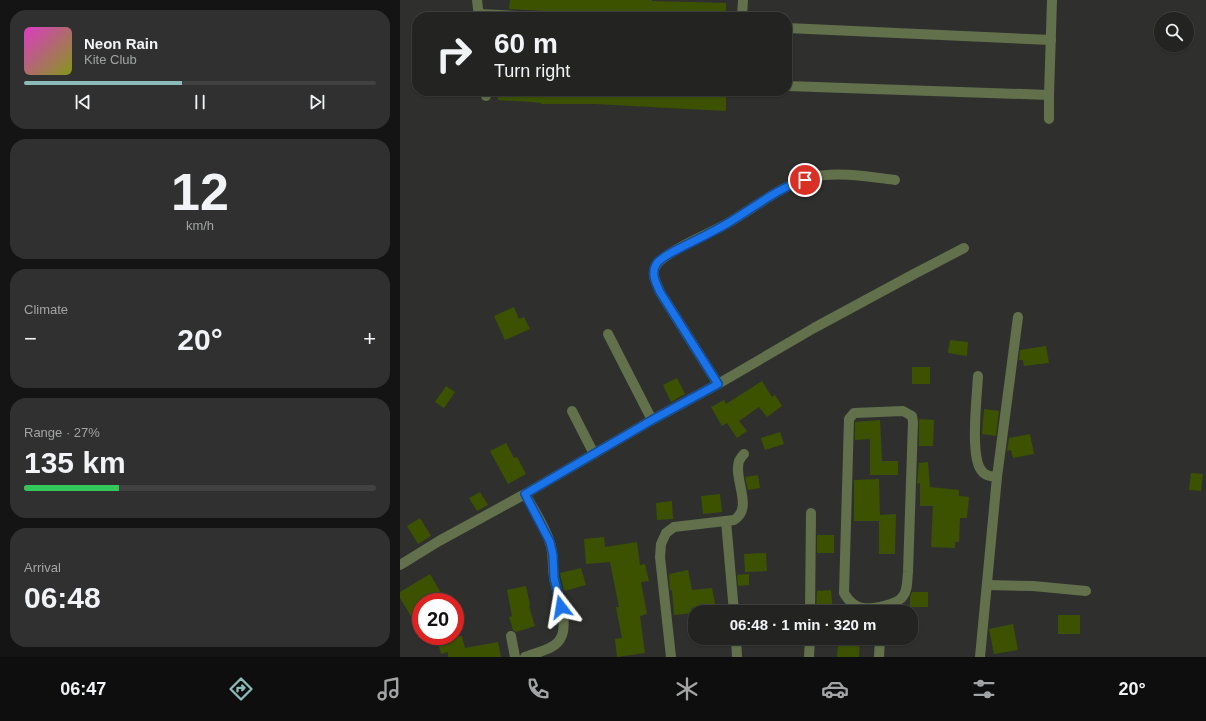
<!DOCTYPE html>
<html lang="en">
<head>
<meta charset="utf-8">
<style>
  body { margin:0; font-family:Helvetica,sans-serif; background:#2f302f; color:#f1f3f6; height:100vh; display:flex; flex-direction:column; font-size:15px; white-space:nowrap }
  * { box-sizing:border-box; margin:0 }
  p { font-size:13px; color:#a3a4a5 }
  .icon { flex:none; width:22px; height:22px; fill:none; stroke:currentColor; stroke-width:2; stroke-linecap:round; stroke-linejoin:round }
  .map { position:relative; flex:1; overflow:hidden }
  .sheet { display:flex; flex-direction:column; gap:10px; padding:10px; background:#131413; width:400px }
  .sheet>* { flex:none }
  .banner { position:absolute; left:12px; top:12px; width:380px; height:84px; border-radius:16px; box-shadow:0 1px 3px #0004,0 0 0 1px #404140; background:#232422; color:#f1f3f6; overflow:hidden }
  .fabs { position:absolute; left:754px; top:12px; display:grid; gap:8px }
  .fabs a { display:grid; place-items:center; width:40px; height:40px; border-radius:50%; background:#232422; box-shadow:0 1px 3px #0004,0 0 0 1px #404140; font-size:20px }
  .speed { position:absolute; left:12px; top:593px; display:flex; gap:8px; font-size:20px; font-weight:700; text-align:center }
  .speed>* { display:grid; place-content:center; width:52px; height:52px; border-radius:50%; background:#232422; box-shadow:0 1px 3px #0004,0 0 0 1px #404140; line-height:1 }
  .speed .limit { border:6px solid #d22; background:#fff; color:#111 }
  .pin { position:absolute; display:grid; place-items:center; width:34px; height:34px; color:#fff; margin:-17px; border:2px solid #fff; border-radius:50%; box-shadow:0 1px 4px #0007 }
  .me { position:absolute; width:44px; margin:-22px; rotate:346deg; stroke-linejoin:round; filter:drop-shadow(0 0 3px #0008) }
  .turn { display:flex; align-items:center; gap:14px; height:84px; padding:0 16px; font-size:18px }
  .turn .icon { width:52px; height:52px; stroke-width:2.5 }
  .turn b { display:block; font-size:28px; line-height:34px }
  .big { font-size:30px; font-weight:800; line-height:1.1 }
  .sheet .widget { flex:1; display:flex; flex-direction:column; justify-content:center; gap:6px; min-width:0; padding:0 14px; border-radius:16px; background:#2f302f }
  .sheet .dial { align-items:center; gap:0 }
  .dial b { font-size:52px; line-height:1 }
  .song { display:flex; align-items:center; gap:12px }
  .cover { width:48px; height:48px; border-radius:6px; background:linear-gradient(135deg,hsl(310 70% 55%),hsl(70 70% 35%)) }
  .played { height:4px; border-radius:2px; background:linear-gradient(90deg,#8bbbb9 45%,#404140 45%) }
  .keys { display:flex; justify-content:space-around; direction:ltr }
  .heat { display:flex; justify-content:space-between; align-items:center; font-size:22px; direction:ltr }
  .charge { height:6px; border-radius:3px; background:linear-gradient(90deg,#34c759 27%,#404140 0) }
  .trip { position:absolute; left:288px; top:605px; width:230px; height:40px; border-radius:16px; background:#232422; box-shadow:0 1px 3px #0004,0 0 0 1px #404140; font-weight:800; line-height:40px; text-align:center }
  .dock { display:flex; height:64px; justify-content:space-around; align-items:center; background:#0e0e0e; color:#a3a4a5 }
  .dock .icon { width:28px; height:28px }
  .dock .current { color:#8bbbb9 }
  .dock b { font-size:18px; color:#f1f3f6 }
  main { display:flex; flex:1; min-height:0 }
  .map>svg:first-child { display:block }
</style>
</head>
<body>
<main>
<section class="sheet">
<div class="widget">
<div class="song"><i class="cover"></i><div><b>Neon Rain</b><p>Kite Club</p></div></div>
<div class="played"></div>
<div class="keys"><svg class="icon" aria-label="previous" viewBox="0 0 24 24"><path d="M18 5L8 12l10 7zM5 5v14"/></svg><svg class="icon" aria-label="pause" viewBox="0 0 24 24"><path d="M8 5v14M16 5v14"/></svg><svg class="icon" aria-label="next" viewBox="0 0 24 24"><path d="M6 5l10 7-10 7zM19 5v14"/></svg></div>
</div>
<div class="widget dial"><b>12</b><p>km/h</p></div>
<div class="widget"><p>Climate</p>
<div class="heat"><a>−</a><b class="big">20°</b><a>+</a></div>
</div>
<div class="widget"><p>Range · 27%</p><b class="big">135 km</b><div class="charge"></div></div>
<div class="widget"><p>Arrival</p><b class="big">06:48</b></div>
</section>
<div class="map">
<svg width="806" height="657" viewBox="0 0 806 657">
  <rect width="100%" height="100%" fill="#2f302e"/>
  <g fill="#3c5200">
    <polygon points="110,0 252,0 252,1 326,3 326,17 254,17 109,9"/>
    <polygon points="98,91 257,91 326,94 326,111 195,104 141,104 141,103 132,102 98,100"/>
    <polygon points="114,307 119,319 124,317 130,329 105,340 94,316"/>
    <polygon points="550,340 568,342 567,356 548,353"/>
    <polygon points="646,346 649,363 624,366 623,360 619,360 620,350"/>
    <rect x="512" y="367" width="18" height="17"/>
    <polygon points="277,378 285,394 271,402 263,385"/>
    <polygon points="362,381 372,397 375,395 382,406 367,417 359,407 339,421 347,431 337,438 327,423 322,426 311,407 324,400 326,404"/>
    <polygon points="46,386 55,392 44,408 35,402"/>
    <polygon points="584,409 599,411 596,436 582,434"/>
    <polygon points="519,419 534,420 533,446 519,446"/>
    <polygon points="480,420 482,461 498,461 498,475 470,475 470,439 455,440 455,422"/>
    <polygon points="380,432 384,444 365,450 361,438"/>
    <polygon points="630,434 634,454 613,458 611,450 607,451 609,438"/>
    <polygon points="106,443 114,458 117,457 126,474 108,484 90,451"/>
    <polygon points="528,462 530,487 559,490 559,496 569,497 567,518 560,518 559,542 555,542 555,548 531,547 533,506 520,506 520,483 517,484 519,463"/>
    <polygon points="791,473 803,474 801,491 789,490"/>
    <polygon points="358,475 360,488 348,490 345,477"/>
    <polygon points="479,479 480,515 496,514 495,554 479,554 479,521 454,521 454,480"/>
    <polygon points="80,492 88,505 77,511 69,498"/>
    <polygon points="320,494 322,512 303,514 301,496"/>
    <polygon points="272,501 273,519 257,520 256,503"/>
    <polygon points="20,518 31,536 18,544 7,526"/>
    <rect x="417" y="535" width="17" height="18"/>
    <polygon points="204,537 205,547 237,542 240,565 245,564 249,581 241,582 247,614 240,616 245,653 217,657 215,639 222,638 216,607 219,607 210,562 186,564 184,539"/>
    <polygon points="366,553 367,571 345,572 344,554"/>
    <polygon points="181,568 186,585 164,591 160,573"/>
    <polygon points="288,570 292,590 312,588 315,604 291,608 292,613 274,615 272,590 270,591 269,574"/>
    <polygon points="30,574 46,602 21,602 21,633 0,598 0,592"/>
    <polygon points="349,574 349,585 338,586 337,575"/>
    <polygon points="126,586 130,605 129,606 135,626 116,632 113,630 109,617 112,616 107,590"/>
    <polygon points="431,590 433,612 416,612 417,591"/>
    <polygon points="512,592 528,592 528,607 510,607 510,597"/>
    <rect x="658" y="615" width="22" height="19"/>
    <polygon points="613,624 618,650 594,654 589,629"/>
    <polygon points="36,636 62,636 65,648 59,649 98,642 101,657 48,657 48,652 41,654"/>
    <polygon points="442,638 460,638 459,657 437,657 438,645 442,645"/>
  </g>
  <g fill="none" stroke-linecap="round" stroke-linejoin="round">
    <g stroke="#62704b" stroke-width="10">
      <polyline points="77,0 79,17"/>
      <polyline points="79,14 137,17"/>
      <polyline points="342,17 343,0"/>
      <polyline points="387,28 651,40"/>
      <polyline points="387,86 649,95"/>
      <polyline points="86,96 86,91"/>
      <polyline points="649,119 649,95 652,0"/>
      <polyline points="208,334 252,420"/>
      <path d="M578,376C577,396 570,455 581,470C585,476 590,476 597,477"/>
      <path d="M318,384L260,292C256,282 250,273 257,264C266,251 313,232 328,223C356,207 381,185 413,177C437,171 471,177 495,180"/>
      <polyline points="172,411 194,454"/>
      <path d="M503,411L512,416L513,422L508,572C507,580 508,590 503,596C498,605 472,609 463,608C454,607 448,600 444,593L449,419L454,413Z"/>
      <polyline points="326,521 334,612"/>
      <polyline points="0,565 39,541 125,494 252,420 318,384 414,328 514,274 564,248"/>
      <polyline points="587,585 633,586 686,591"/>
      <polyline points="410,612 411,513"/>
      <polyline points="111,636 115,657"/>
      <polyline points="336,638 337,657"/>
      <path d="M125,657C135,653 151,650 158,642C172,627 156,594 154,577C152,565 154,554 150,543C145,526 134,510 125,494"/>
      <path d="M271,657L260,557L261,544L266,533L274,527L334,520C354,508 333,479 339,461C340,459 342,456 344,454"/>
      <polyline points="409,657 410,638"/>
      <polyline points="479,657 480,638"/>
      <polyline points="580,657 597,477 618,317"/>
    </g>
  </g>
  <g fill="none" stroke-linecap="round" stroke-linejoin="round">
    <g stroke="#114b97" stroke-width="10">
      <path id="route" d="M161,607L154,578L153,555L150,542L125,494L252,420L318,384L260,292C256,283 250,273 257,263C262,257 272,252 280,248C296,240 313,232 328,223C354,208 377,188 405,180"/>
    </g>
    <use href="#route" stroke="#1a73e8" stroke-width="7"/>
  </g>
</svg>
<div class="fabs">
<a><svg class="icon" aria-label="search" viewBox="0 0 24 24"><circle cx="10" cy="10" r="6"/><path d="M15 15l6 6"/></svg></a>
</div>
<div class="speed"><div class="limit">20</div></div>
<div class="pin" style="left:405px;top:180px;background:#d93025"><svg class="icon" aria-label="arrive" viewBox="0 0 24 24"><path d="M6 21V4h12l-3 4 3 4H6"/></svg></div>
<svg class="me" style="left:161px;top:607px" viewBox="-20 -20 40 40"><path d="M0-17L14 15 0 8-14 15z" fill="#1a73e8" stroke="#fff" stroke-width="4"/></svg>
<div class="trip">06:48 · 1 min · 320 m</div>
<div class="banner">
<div class="turn"><svg class="icon" aria-label="right" viewBox="0 0 24 24"><path d="M7 20v-9h11M14 6l5 5-5 5"/></svg><div><b>60 m</b>Turn right</div></div>
</div>
</div>
</main>
<nav class="dock">
<b>06:47</b>
<svg class="icon current" aria-label="directions" viewBox="0 0 24 24"><path d="M12 3l9 9-9 9-9-9zM9 14v-3h6M13 9l2 2-2 2"/></svg>
<svg class="icon" aria-label="music" viewBox="0 0 24 24"><path d="M9 18V5l10-2v13"/><circle cx="6" cy="18" r="3"/><circle cx="16" cy="16" r="3"/></svg>
<svg class="icon" aria-label="phone" viewBox="0 0 24 24"><path d="M5 4h4l2 5-3 2q2 4 5 5l2-3 5 2v4C11 20 4 13 5 4z"/></svg>
<svg class="icon" aria-label="climate" viewBox="0 0 24 24"><path d="M12 3v18M4 7l16 10M4 17L20 7"/></svg>
<svg class="icon" aria-label="car" viewBox="0 0 24 24"><path d="M5 17H2v-5l4-1 3-4h7l3 4 3 1v5h-3M9 17h6M6 11h13"/><circle cx="7" cy="17" r="2"/><circle cx="17" cy="17" r="2"/></svg>
<svg class="icon" aria-label="filters" viewBox="0 0 24 24"><path d="M4 7h16M4 17h16"/><circle cx="9" cy="7" r="2"/><circle cx="15" cy="17" r="2"/></svg>
<b>20°</b>
</nav>
</body>
</html>
